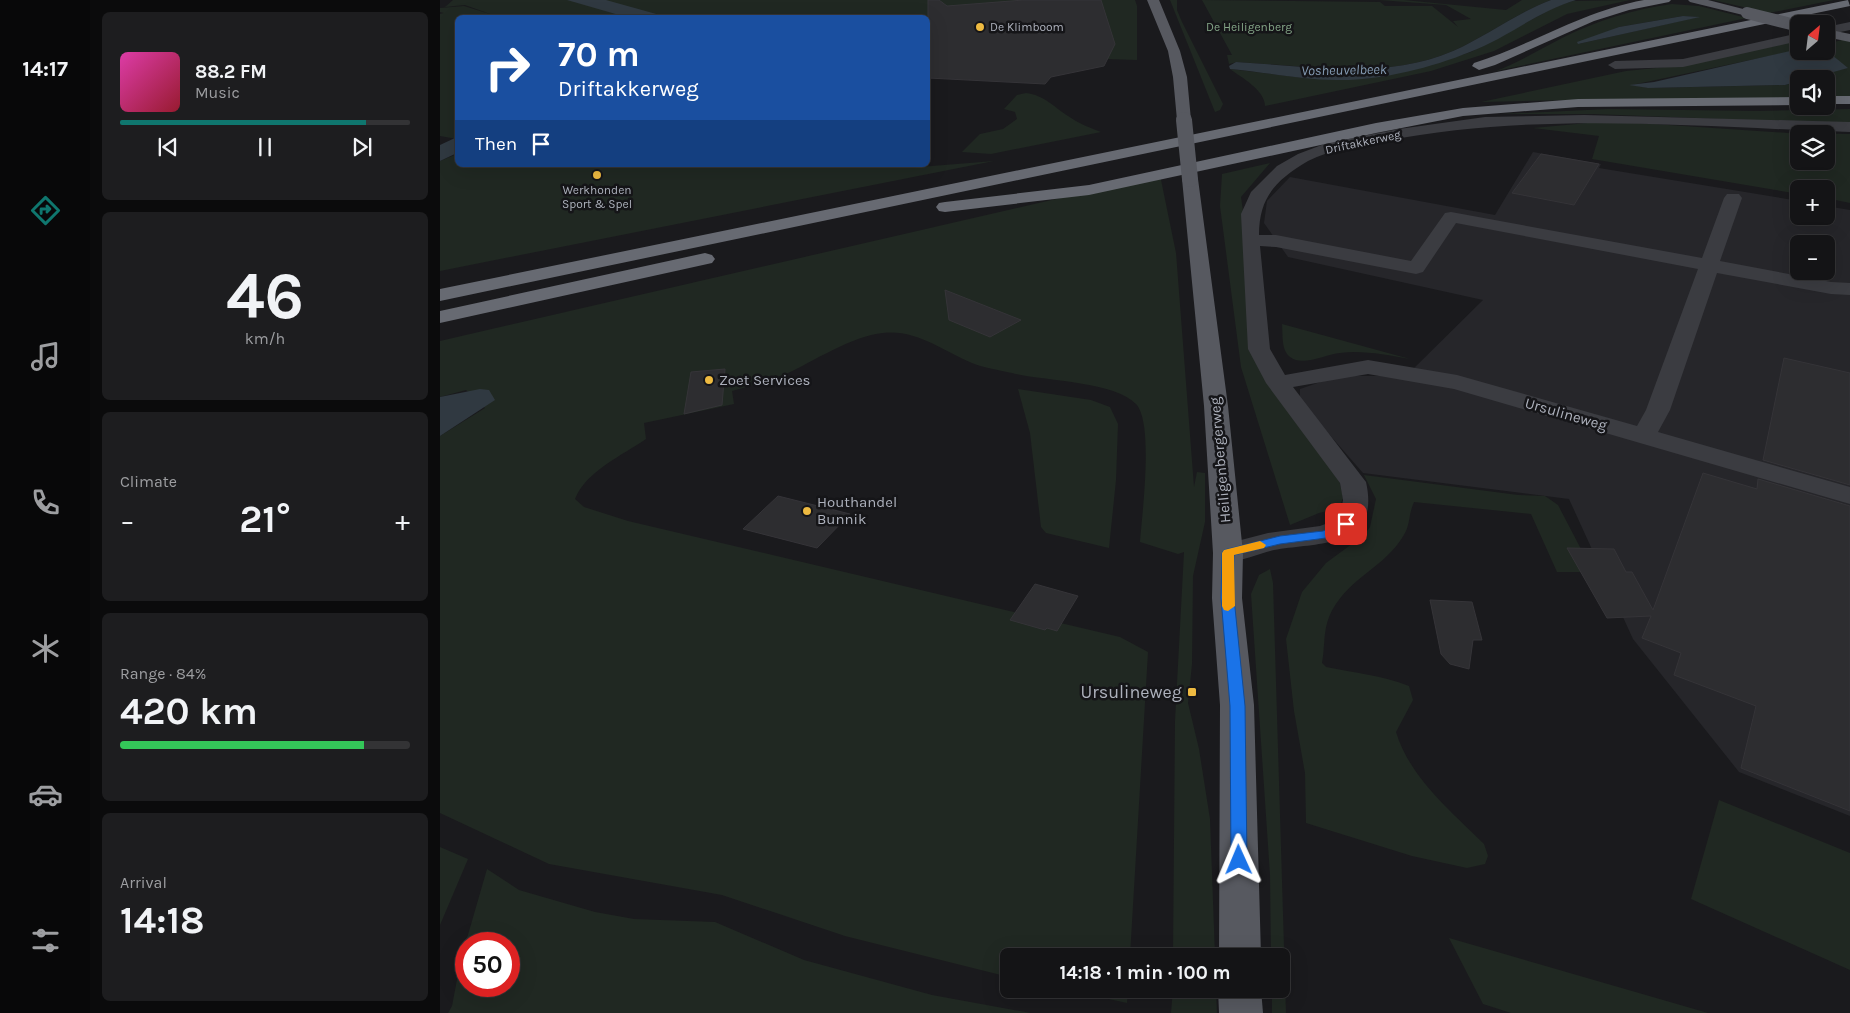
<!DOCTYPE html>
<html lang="en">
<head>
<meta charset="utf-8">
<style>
  body { margin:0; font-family:Karla,sans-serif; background:#1d1d1f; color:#f1f3f6; height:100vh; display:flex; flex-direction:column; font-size:19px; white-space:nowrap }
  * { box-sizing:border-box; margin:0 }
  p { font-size:16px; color:#9d9ea1 }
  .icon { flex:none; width:28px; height:28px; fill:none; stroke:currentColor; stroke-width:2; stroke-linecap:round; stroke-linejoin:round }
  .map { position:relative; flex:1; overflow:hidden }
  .drawer { display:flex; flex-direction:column; gap:12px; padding:12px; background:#0b0b0c; width:350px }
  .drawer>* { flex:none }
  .banner { position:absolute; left:15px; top:15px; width:475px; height:152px; border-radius:8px; box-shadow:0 5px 20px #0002,0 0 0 1px #333335; background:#1a4fa0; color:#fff; overflow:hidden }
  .needle { width:32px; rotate:28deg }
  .buttons { position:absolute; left:1350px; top:15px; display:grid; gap:10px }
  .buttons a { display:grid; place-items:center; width:45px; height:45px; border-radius:8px; background:#141416; box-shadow:0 5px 20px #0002,0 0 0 1px #333335; font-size:25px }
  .speed { position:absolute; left:15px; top:932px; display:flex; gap:10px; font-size:25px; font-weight:700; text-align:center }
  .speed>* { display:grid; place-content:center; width:65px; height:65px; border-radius:50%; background:#141416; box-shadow:0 5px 20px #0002,0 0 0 1px #333335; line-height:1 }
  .speed .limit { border:8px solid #d22; background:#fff; color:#111 }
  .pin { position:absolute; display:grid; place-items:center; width:42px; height:42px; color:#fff; margin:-21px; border-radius:10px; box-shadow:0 2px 8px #0006 }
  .me { position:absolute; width:55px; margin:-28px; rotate:359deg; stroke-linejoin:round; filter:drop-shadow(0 0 4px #0008) }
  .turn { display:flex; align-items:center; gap:18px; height:105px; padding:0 20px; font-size:22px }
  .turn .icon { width:65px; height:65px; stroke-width:2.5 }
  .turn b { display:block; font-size:35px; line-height:42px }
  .then { display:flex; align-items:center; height:48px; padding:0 20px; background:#0003; gap:10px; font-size:19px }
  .big { font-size:38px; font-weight:700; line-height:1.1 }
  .drawer .widget { flex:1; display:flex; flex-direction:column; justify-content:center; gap:8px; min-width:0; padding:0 18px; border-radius:8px; background:#1d1d1f }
  .drawer .dial { align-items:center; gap:0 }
  .dial b { font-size:65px; line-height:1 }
  .song { display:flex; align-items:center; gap:15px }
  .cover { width:60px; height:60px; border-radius:8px; background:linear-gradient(135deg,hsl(320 70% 55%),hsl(350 70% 35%)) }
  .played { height:5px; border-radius:2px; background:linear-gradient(90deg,#0f766e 85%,#333335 85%) }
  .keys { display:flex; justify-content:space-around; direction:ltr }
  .heat { display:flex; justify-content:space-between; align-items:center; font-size:28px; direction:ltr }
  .charge { height:8px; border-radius:4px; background:linear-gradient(90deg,#34c759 84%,#333335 0) }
  .trip { position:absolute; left:560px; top:948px; width:290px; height:50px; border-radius:8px; background:#141416; box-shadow:0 5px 20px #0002,0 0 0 1px #333335; font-weight:700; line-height:50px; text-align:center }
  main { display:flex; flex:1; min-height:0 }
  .tabs { display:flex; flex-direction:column; width:90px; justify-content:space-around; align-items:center; background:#080809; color:#9d9ea1 }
  .tabs .icon { width:35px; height:35px }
  .tabs .current { color:#0f766e }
  .tabs b { font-size:22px; color:#f1f3f6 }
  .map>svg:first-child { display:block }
</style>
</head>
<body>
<main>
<nav class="tabs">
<b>14:17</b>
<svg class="icon current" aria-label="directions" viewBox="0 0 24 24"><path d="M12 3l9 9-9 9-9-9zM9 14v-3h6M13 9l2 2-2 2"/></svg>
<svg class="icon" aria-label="music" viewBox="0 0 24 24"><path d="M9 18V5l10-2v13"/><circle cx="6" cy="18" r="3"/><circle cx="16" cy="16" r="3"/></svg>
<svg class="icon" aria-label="phone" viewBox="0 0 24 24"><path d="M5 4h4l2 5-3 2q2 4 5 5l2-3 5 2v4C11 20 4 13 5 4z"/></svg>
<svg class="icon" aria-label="climate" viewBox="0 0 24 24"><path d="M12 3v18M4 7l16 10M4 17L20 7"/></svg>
<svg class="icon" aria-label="car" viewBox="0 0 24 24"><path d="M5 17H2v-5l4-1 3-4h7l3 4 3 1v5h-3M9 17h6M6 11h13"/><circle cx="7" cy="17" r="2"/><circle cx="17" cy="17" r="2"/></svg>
<svg class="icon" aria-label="filters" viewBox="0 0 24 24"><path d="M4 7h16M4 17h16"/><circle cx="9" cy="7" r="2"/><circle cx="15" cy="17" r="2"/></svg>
</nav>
<section class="drawer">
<div class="widget">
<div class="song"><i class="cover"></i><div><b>88.2 FM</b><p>Music</p></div></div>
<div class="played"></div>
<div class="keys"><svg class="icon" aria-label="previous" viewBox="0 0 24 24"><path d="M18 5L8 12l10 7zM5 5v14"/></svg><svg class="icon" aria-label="pause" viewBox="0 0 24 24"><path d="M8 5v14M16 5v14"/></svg><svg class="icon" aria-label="next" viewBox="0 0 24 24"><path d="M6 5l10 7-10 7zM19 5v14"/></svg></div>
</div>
<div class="widget dial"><b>46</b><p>km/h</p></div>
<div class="widget"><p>Climate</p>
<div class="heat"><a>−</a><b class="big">21°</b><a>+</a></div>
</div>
<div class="widget"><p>Range · 84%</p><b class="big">420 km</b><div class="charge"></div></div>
<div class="widget"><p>Arrival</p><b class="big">14:18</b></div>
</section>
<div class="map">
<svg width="1410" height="1013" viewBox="0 0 1410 1013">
  <rect width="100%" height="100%" fill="#1a1a1d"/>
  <path fill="#26262a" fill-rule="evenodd" d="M1093,152L1161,164L1159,168L1359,201V216H1386V206L1410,210V816L1299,772L1193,639L1129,499L923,473L860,401V389L898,376H966L1043,300L848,257L824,223L827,201L850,177L1055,215ZM1359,244H1386V271H1359Z"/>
  <g fill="#202822" fill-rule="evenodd">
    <polygon points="13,0 695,0 697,6 697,60 488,53 488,18 18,18 17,139 0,136 0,14 4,13 0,12 0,8 24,6 53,15 25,5 5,7"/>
    <polygon points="730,0 737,0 737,10 742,22 783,104 780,110 775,112"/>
    <path d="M762,0L940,2L945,6H992L1018,27L1013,21L1031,19L1006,5L939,0H964L1066,10L1082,0H1111C1076,13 1047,36 1013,51C946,80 867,66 797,62L789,64L787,55H792Z"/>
    <path d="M1190,0L1127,14L1054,51L991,71L825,106C825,90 802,78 790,69L864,78L924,79L977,68L1031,52L1117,6L1133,1Z"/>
    <polygon points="1273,0 1394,0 1329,13"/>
    <path d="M1232,4L1259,6L1307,18L1056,71C1079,62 1099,50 1122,38C1156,21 1194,9 1232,4ZM1243,16L1258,17L1138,44L1179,27Z"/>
    <polygon points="1410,38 1410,97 1386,99 1386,79 1368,79 1407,68 1386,50 1386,44"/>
    <polygon points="1359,40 1358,50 1192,85 1208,88 1345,85 1359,81 1359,99 1183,99 1041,102 1186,71 1245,65"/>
    <path d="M586,93C604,95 614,107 628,116C638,123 650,128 661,132L551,154L522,152L540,134L563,129L577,119L575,112L564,109L577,95Z"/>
    <polygon points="1168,109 1317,111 1410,109 1410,124 1153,114 1060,114"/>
    <path d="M1169,121L1348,133L1410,134V203L1386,198V189H1359V194L1152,159L1159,136L1093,128ZM1359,134H1386V161H1359Z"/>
    <polygon points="17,154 18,165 368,165 467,168 554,161 0,271 0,161"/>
    <polygon points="830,163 801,197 805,225 809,313 855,420 899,479 903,498 899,508 879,513 850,525 801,367 780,206 782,174"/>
    <path d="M720,175L736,253L754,487L757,472L765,473V522L753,576L752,664L748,703L759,749L770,819L775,956H733L735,721L744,552L738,554L700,542C702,514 714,423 696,404C675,381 602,381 572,373C559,370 544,368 532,363C503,351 476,329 443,333C412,336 374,361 346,374C328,382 310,386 292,391L294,404L204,423L206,439C183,455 146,471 135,499L144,507L188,521L680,637L708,652L690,956H569V977L405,936L282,895L109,864L0,813V436L45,408L26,390L0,397V341Z"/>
    <path d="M842,324L970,359C946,355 923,350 900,353C886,354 863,367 850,357C841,350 843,335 842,324Z"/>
    <polygon points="578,389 651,400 670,407 678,424 676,480 669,548 606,533 601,527 590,433"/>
    <path d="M924,475L1078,495L1105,496L1118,505L1153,572H1117L1091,514L974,502C967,518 972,525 960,541C940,570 905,580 889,617C883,632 885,648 882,663L886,667C915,673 941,675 969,686L973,700L956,732C970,778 1011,811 1044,844L1048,856L1045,864L1027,868L972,856L866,823L865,773L854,711L846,639L862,592L886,563L924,535L930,527L936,499Z"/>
    <polygon points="830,569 833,583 846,1013 832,1013 832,989 841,989 841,956 831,956 830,875 811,594 819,575"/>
    <polygon points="1279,800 1410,853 1410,970 1251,899"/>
    <polygon points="0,847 28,859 0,925"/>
    <path d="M47,869L79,890L155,912L194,919L275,922L364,960L492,995L591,1013H8L12,1006L21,959ZM26,944H69V986H26Z"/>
    <polygon points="1009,938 1268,1013 1071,1013 1043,1004"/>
    <polygon points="623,989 688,989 687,1003"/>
    <polygon points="733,989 776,989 777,1013 731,1013"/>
  </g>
  <g fill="#303941">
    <polygon points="127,0 166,0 227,17 186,17"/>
    <path d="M1111,0H1136C1098,11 1067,38 1030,52C990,68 940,81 896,80C861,80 825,72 790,69L789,66L796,62C867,66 946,80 1013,51C1047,36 1076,13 1111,0Z"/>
    <polygon points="1243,16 1260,17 1138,44 1137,42 1179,27"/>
    <polygon points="1359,49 1359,51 1386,50 1408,68 1368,79 1359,79 1359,81 1345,85 1208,88 1189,85 1214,82"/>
    <polygon points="17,137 17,153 0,161 0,145"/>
    <polygon points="40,389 49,390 55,400 0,436 0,397"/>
  </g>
  <g fill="#2d2d30" stroke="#353438">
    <polygon points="488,0 499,0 507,6 584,0 661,0 675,44 664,66 611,77 605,84 488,78"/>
    <polygon points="1101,154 1159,164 1134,205 1072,193"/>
    <polygon points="505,290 581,320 550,337 509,320"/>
    <polygon points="1344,358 1410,373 1410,485 1323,460"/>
    <polygon points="285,369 282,405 244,414 251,372"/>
    <polygon points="1263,473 1317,489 1318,479 1410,506 1410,811 1301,768 1316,706 1234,675 1241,653 1202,638 1211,616 1167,618 1127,548 1174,549 1186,572 1192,572 1213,610"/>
    <polygon points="338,496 410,514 377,548 303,529"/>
    <polygon points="595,584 638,596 617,631 607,628 605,630 570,620"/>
    <polygon points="990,600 1032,602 1042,640 1033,640 1029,669 1010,664 1001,654"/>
  </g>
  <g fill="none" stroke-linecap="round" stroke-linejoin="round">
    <g fill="#3b3c41" fill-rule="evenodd">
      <polygon points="1410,22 1410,30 1386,35 1386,27"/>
      <polygon points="1359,33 1359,41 1243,67 1175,69 1168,65 1175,61 1243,59"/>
      <path d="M1144,115L1410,122V132C1256,127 1098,111 945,141C920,146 891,149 868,161C836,180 819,197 819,235H836L971,261L1005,213L1011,212L1262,258L1284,198L1287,194H1299L1302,198L1280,261L1391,282L1410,283V295L1391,294L1277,273L1230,410L1218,432L1410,487V504L1014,389L928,374L853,387L926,482C941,549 879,542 834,550C815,554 797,565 778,560L773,553L778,546L828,533L880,526L888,523L901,513L903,500L900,483L826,383L808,349L801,214L811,192L837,166L858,154L887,143L959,129L1045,117ZM1016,223L1258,269L1206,410L1197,426L1017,375L928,360L845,375L830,349L820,246L836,247L976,274L983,272Z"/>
    </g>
    <g fill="#575960" fill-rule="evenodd">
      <polygon points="707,0 719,0 740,51 747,77 751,120 749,123 739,123 737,120 733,77 728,51"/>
      <polygon points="1248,0 1268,0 1311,11 1313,13 1307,16 1250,2"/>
      <polygon points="1386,29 1410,34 1410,42 1386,37"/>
      <polygon points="750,174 756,175 758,179 788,406 803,553 802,598 814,705 821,956 779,956 780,705 772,598 773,553 764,406 742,179 744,175"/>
      <polygon points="778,989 821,989 823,1013 779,1013"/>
    </g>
    <g fill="#676a72" fill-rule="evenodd">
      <path d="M1204,0H1231L1229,2L1189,10L1154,21L1055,65L1039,70L1032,66L1034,63C1092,45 1143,11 1204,0Z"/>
      <polygon points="1408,0 1410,6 0,301 0,289"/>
      <rect x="1386" y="96" width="24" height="8"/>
      <polygon points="1359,97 1359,105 1138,107 1023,116 936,133 649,195 505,212 499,211 496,207 499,203 505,202 649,185 936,123 1023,108 1138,99"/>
      <polygon points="265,253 272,255 275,259 272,263 0,323 0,311"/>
    </g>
    <polyline stroke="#575960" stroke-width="12" points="1307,13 1359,26"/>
    <polyline stroke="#575960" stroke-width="16" points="744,120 750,179"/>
  </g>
  <polygon fill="#1a73e8" stroke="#114b97" points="906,520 910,522 910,527 886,538 840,544 794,555 794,598 805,706 807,860 805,865 799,867 793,865 791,860 790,706 781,598 782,553 784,550 840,536 883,531"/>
  <polygon fill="#f59e0b" points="820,541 826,545 824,548 794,555 795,606 788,611 784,610 782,606 782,553 784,550"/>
  <g fill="#eeba41" stroke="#151518" stroke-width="2">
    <circle cx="540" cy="27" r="5"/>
    <circle cx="157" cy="175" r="5"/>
    <circle cx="269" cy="380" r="5"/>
    <circle cx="367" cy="511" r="5"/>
    <rect x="747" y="687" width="10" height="10" rx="2.5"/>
  </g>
  <g text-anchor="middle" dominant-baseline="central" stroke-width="5" stroke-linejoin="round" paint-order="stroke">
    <g font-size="12" fill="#adb1bc" stroke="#151518" text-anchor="start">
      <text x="550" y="27">De Klimboom</text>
      <text x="157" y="190" text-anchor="middle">Werkhonden<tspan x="157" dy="14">Sport &amp; Spel</tspan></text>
    </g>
    <g font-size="12" fill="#85a688" stroke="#151518">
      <text x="809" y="27">De Heiligenberg</text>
    </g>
    <g font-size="12" fill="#adb1bc" stroke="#151518">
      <text transform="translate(923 142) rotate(-12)">Driftakkerweg</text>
    </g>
    <g font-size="14" font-style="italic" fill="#869db5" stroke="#151518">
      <text transform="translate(904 70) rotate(-1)">Vosheuvelbeek</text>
    </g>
    <g font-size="15" fill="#adb1bc" stroke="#151518" text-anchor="start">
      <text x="279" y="380">Zoet Services</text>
      <text x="377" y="502">Houthandel<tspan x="377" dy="17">Bunnik</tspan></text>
    </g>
    <g font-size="15" fill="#adb1bc" stroke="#151518">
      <text transform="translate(1126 414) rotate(16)">Ursulineweg</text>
      <text transform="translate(780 460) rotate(-95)">Heiligenbergerweg</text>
    </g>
    <g font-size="18" fill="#adb1bc" stroke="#151518" text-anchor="end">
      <text x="742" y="692">Ursulineweg</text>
    </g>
  </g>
</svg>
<div class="buttons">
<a><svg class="needle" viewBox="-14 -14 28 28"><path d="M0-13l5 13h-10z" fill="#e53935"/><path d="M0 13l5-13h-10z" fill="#9d9ea1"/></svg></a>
<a><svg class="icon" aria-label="sound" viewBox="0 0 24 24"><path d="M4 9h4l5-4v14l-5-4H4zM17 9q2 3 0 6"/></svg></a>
<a><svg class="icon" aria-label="layers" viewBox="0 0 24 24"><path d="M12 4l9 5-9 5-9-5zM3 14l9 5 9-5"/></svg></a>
<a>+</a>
<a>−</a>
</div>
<div class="speed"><div class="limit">50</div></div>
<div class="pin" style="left:906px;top:524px;background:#d93025"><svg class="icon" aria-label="arrive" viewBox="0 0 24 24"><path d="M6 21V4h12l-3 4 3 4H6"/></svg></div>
<svg class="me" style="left:799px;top:860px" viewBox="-20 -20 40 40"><path d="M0-17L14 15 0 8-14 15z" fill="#1a73e8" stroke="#fff" stroke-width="4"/></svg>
<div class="trip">14:18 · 1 min · 100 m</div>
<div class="banner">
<div class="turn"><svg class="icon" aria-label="right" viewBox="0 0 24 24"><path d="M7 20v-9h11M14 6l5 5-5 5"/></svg><div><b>70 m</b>Driftakkerweg</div></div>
<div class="then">Then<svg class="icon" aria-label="arrive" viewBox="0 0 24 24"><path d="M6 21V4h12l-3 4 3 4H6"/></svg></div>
</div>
</div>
</main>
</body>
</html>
